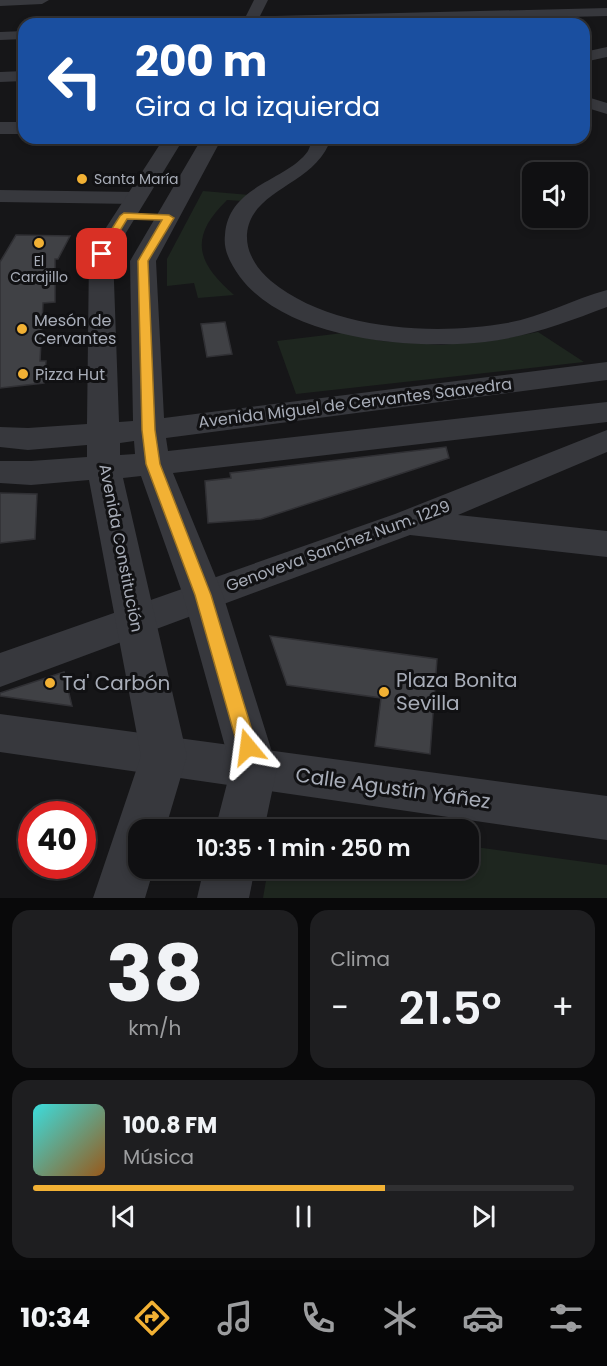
<!DOCTYPE html>
<html lang="es">
<head>
<meta charset="utf-8">
<style>
  body { margin:0; font-family:Poppins,sans-serif; background:#1e1e20; color:#f1f3f6; height:100vh; display:flex; flex-direction:column; font-size:22px; white-space:nowrap }
  * { box-sizing:border-box; margin:0 }
  p { font-size:20px; color:#9c9d9f }
  .icon { flex:none; width:33px; height:33px; fill:none; stroke:currentColor; stroke-width:2; stroke-linecap:round; stroke-linejoin:round }
  .map { position:relative; height:898px; overflow:hidden }
  .side { display:flex; flex-direction:column; gap:12px; padding:12px; background:#09090a; flex:1 }
  .side>* { flex:none }
  .banner { position:absolute; left:18px; top:18px; width:572px; height:126px; border-radius:18px; box-shadow:0 3px 9px #0003,0 0 0 2px #303032; background:#1a4fa0; color:#fff; overflow:hidden }
  .tools { position:absolute; left:522px; top:162px; display:grid; gap:12px }
  .tools a { display:grid; place-items:center; width:66px; height:66px; border-radius:12px; background:#101012; box-shadow:0 3px 9px #0003,0 0 0 2px #303032; font-size:30px }
  .speed { position:absolute; left:18px; top:801px; display:flex; gap:12px; font-size:30px; font-weight:700; text-align:center }
  .speed>* { display:grid; place-content:center; width:78px; height:78px; border-radius:50%; background:#101012; box-shadow:0 3px 9px #0003,0 0 0 2px #303032; line-height:1 }
  .speed .limit { border:9px solid #d22; background:#fff; color:#111 }
  .pin { position:absolute; display:grid; place-items:center; width:51px; height:51px; color:#fff; margin:-26px; border-radius:12px; box-shadow:0 3px 9px #0006 }
  .me { position:absolute; width:66px; margin:-33px; rotate:344deg; stroke-linejoin:round; filter:drop-shadow(0 0 4px #0008) }
  .turn { display:flex; align-items:center; gap:21px; height:126px; padding:0 18px; font-size:27px }
  .turn .icon { width:78px; height:78px; stroke-width:2.5 }
  .turn b { display:block; font-size:42px; line-height:51px }
  .big { font-size:45px; font-weight:600; line-height:1.1 }
  .side .card { flex:1; display:flex; flex-direction:column; justify-content:center; gap:9px; min-width:0; padding:0 21px; border-radius:18px; background:#1e1e20 }
  .side .dial { align-items:center; gap:0 }
  .dial b { font-size:78px; line-height:1 }
  .song { display:flex; align-items:center; gap:18px }
  .cover { width:72px; height:72px; border-radius:9px; background:linear-gradient(135deg,hsl(180 70% 55%),hsl(30 70% 35%)) }
  .played { height:6px; border-radius:3px; background:linear-gradient(90deg,#f2b134 65%,#303032 65%) }
  .keys { display:flex; justify-content:space-around; direction:ltr }
  .heat { display:flex; justify-content:space-between; align-items:center; font-size:33px; direction:ltr }
  .side .tiles { flex:1; display:grid; gap:12px; grid-template-columns:1fr 1fr }
  .card:last-child { grid-column:span 2 }
  .trip { position:absolute; left:128px; top:819px; width:351px; height:60px; border-radius:18px; background:#101012; box-shadow:0 3px 9px #0003,0 0 0 2px #303032; font-weight:600; line-height:60px; text-align:center }
  .tabs { display:flex; height:96px; justify-content:space-around; align-items:center; background:#060607; color:#9c9d9f }
  .tabs .icon { width:42px; height:42px }
  .tabs .on { color:#f2b134 }
  .tabs b { font-size:27px; color:#f1f3f6 }
  .map>svg:first-child { display:block }
</style>
</head>
<body>
<div class="map">
<svg width="607" height="898" viewBox="0 0 607 898">
  <rect width="100%" height="100%" fill="#161618"/>
  <g fill="#1e261f">
    <path d="M203,191L250,195L243,201L227,200C189,237 196,262 234,295L198,298L194,283L167,286V259Z"/>
    <polygon points="538,332 584,362 296,394 277,341 343,333 382,341 441,345 490,341"/>
    <polygon points="277,819 349,829 275,829"/>
    <polygon points="468,846 607,865 607,898 263,898 268,869 468,868"/>
  </g>
  <g fill="#404145" stroke="#303034" stroke-width="1.5">
    <polygon points="16,235 70,236 58,259 55,259 55,302 43,303 40,361 46,361 44,383 0,388 0,262"/>
    <polygon points="225,322 232,354 207,357 201,324"/>
    <polygon points="446,447 449,458 261,519 208,523 205,481 231,478 230,473"/>
    <polygon points="0,493 37,494 35,539 0,543"/>
    <polygon points="270,636 437,659 430,754 375,746 381,698 287,685"/>
    <polygon points="64,672 72,706 0,696 0,693"/>
  </g>
  <g fill="none" stroke-linecap="round" stroke-linejoin="round">
    <g fill="#37383d" fill-rule="evenodd">
      <polygon points="0,0 49,0 42,4 0,6"/>
      <polygon points="607,8 607,16 285,24 274,24 268,20 275,16"/>
      <polygon points="24,31 24,39 0,40 0,32"/>
      <polygon points="607,47 607,57 584,62 584,52"/>
      <polygon points="24,71 24,81 0,82 0,72"/>
      <polygon points="584,96 607,103 607,114 584,107"/>
      <rect x="0" y="122" width="24" height="12"/>
      <path d="M313,138H331C317,185 251,188 247,234C246,253 257,269 271,281C330,330 434,336 507,323C542,317 573,299 607,290V307C567,322 528,337 485,342C413,350 287,340 240,277C231,264 223,251 225,235C228,185 287,181 308,151C310,147 311,142 313,138Z"/>
      <polygon points="0,190 135,192 143,193 146,198 143,203 135,204 0,202"/>
      <polygon points="607,430 607,452 458,515 607,531 607,557 410,535 0,687 0,653 395,514"/>
      <polygon points="0,714 607,796 607,840 0,752"/>
    </g>
    <g fill="#37383d" fill-rule="evenodd">
      <polygon points="254,0 268,0 256,24 242,24"/>
      <path d="M164,138H184L113,254L119,422L133,421L130,261L202,138H222L156,261L164,418L607,362V380L166,438L168,451L607,402V422L173,473L223,595L277,768L264,830H215L231,768L183,595L141,476L123,478L187,756L165,830H138V868H154L145,898H93L141,756L89,480L31,485L0,483V461H31L87,457V445L28,450L0,447V427L28,428L87,424L89,254ZM134,441L135,454L120,455V443Z"/>
      <polygon points="204,868 255,868 249,898 197,898"/>
    </g>
  </g>
  <polygon fill="#f2b134" stroke="#9d7322" stroke-width="1.5" points="124,213 169,215 174,218 148,261 155,430 160,464 211,595 257,747 254,753 248,755 241,753 238,747 195,595 146,464 142,430 138,261 162,220 127,219 105,256 96,254 120,216"/>
  <g fill="#f2b134" stroke="#111113" stroke-width="2">
    <circle cx="82" cy="179" r="6"/>
    <circle cx="39" cy="243" r="6"/>
    <circle cx="22" cy="329" r="6"/>
    <circle cx="23" cy="374" r="6"/>
    <circle cx="50" cy="683" r="6"/>
    <circle cx="384" cy="692" r="6"/>
  </g>
  <g text-anchor="middle" dominant-baseline="central" stroke-width="6" stroke-linejoin="round" paint-order="stroke">
    <g font-size="14" fill="#a8adb8" stroke="#111113" text-anchor="start">
      <text x="94" y="179">Santa María</text>
      <text x="39" y="261" text-anchor="middle">El<tspan x="39" dy="16">Carajillo</tspan></text>
    </g>
    <g font-size="16" fill="#a8adb8" stroke="#111113" text-anchor="start">
      <text x="34" y="320">Mesón de<tspan x="34" dy="18">Cervantes</tspan></text>
      <text x="35" y="374">Pizza Hut</text>
    </g>
    <g font-size="16" fill="#a8adb8" stroke="#111113">
      <text transform="translate(355 403) rotate(-7)">Avenida Miguel de Cervantes Saavedra</text>
      <text transform="translate(338 546) rotate(-20)">Genoveva Sanchez Num. 1229</text>
      <text transform="translate(121 548) rotate(79)">Avenida Constitución</text>
    </g>
    <g font-size="20" fill="#a8adb8" stroke="#111113" text-anchor="start">
      <text x="396" y="680">Plaza Bonita<tspan x="396" dy="23">Sevilla</tspan></text>
      <text x="62" y="683">Ta' Carbón</text>
    </g>
    <g font-size="20" fill="#a8adb8" stroke="#111113">
      <text transform="translate(393 788) rotate(8)">Calle Agustín Yáñez</text>
    </g>
  </g>
</svg>
<div class="tools">
<a><svg class="icon" aria-label="sound" viewBox="0 0 24 24"><path d="M4 9h4l5-4v14l-5-4H4zM17 9q2 3 0 6"/></svg></a>
</div>
<div class="speed"><div class="limit">40</div></div>
<div class="pin" style="left:102px;top:254px;background:#d93025"><svg class="icon" aria-label="arrive" viewBox="0 0 24 24"><path d="M6 21V4h12l-3 4 3 4H6"/></svg></div>
<svg class="me" style="left:248px;top:747px" viewBox="-20 -20 40 40"><path d="M0-17L14 15 0 8-14 15z" fill="#f2b134" stroke="#fff" stroke-width="4"/></svg>
<div class="trip">10:35 · 1 min · 250 m</div>
<div class="banner">
<div class="turn"><svg class="icon" aria-label="left" viewBox="0 0 24 24"><path d="M17 20v-9H6M10 6l-5 5 5 5"/></svg><div><b>200 m</b>Gira a la izquierda</div></div>
</div>
</div>
<section class="side">
<div class="tiles">
<div class="card dial"><b>38</b><p>km/h</p></div>
<div class="card"><p>Clima</p>
<div class="heat"><a>−</a><b class="big">21.5°</b><a>+</a></div>
</div>
<div class="card">
<div class="song"><i class="cover"></i><div><b>100.8 FM</b><p>Música</p></div></div>
<div class="played"></div>
<div class="keys"><svg class="icon" aria-label="previous" viewBox="0 0 24 24"><path d="M18 5L8 12l10 7zM5 5v14"/></svg><svg class="icon" aria-label="pause" viewBox="0 0 24 24"><path d="M8 5v14M16 5v14"/></svg><svg class="icon" aria-label="next" viewBox="0 0 24 24"><path d="M6 5l10 7-10 7zM19 5v14"/></svg></div>
</div>
</div>
</section>
<nav class="tabs">
<b>10:34</b>
<svg class="icon on" aria-label="directions" viewBox="0 0 24 24"><path d="M12 3l9 9-9 9-9-9zM9 14v-3h6M13 9l2 2-2 2"/></svg>
<svg class="icon" aria-label="music" viewBox="0 0 24 24"><path d="M9 18V5l10-2v13"/><circle cx="6" cy="18" r="3"/><circle cx="16" cy="16" r="3"/></svg>
<svg class="icon" aria-label="phone" viewBox="0 0 24 24"><path d="M5 4h4l2 5-3 2q2 4 5 5l2-3 5 2v4C11 20 4 13 5 4z"/></svg>
<svg class="icon" aria-label="climate" viewBox="0 0 24 24"><path d="M12 3v18M4 7l16 10M4 17L20 7"/></svg>
<svg class="icon" aria-label="car" viewBox="0 0 24 24"><path d="M5 17H2v-5l4-1 3-4h7l3 4 3 1v5h-3M9 17h6M6 11h13"/><circle cx="7" cy="17" r="2"/><circle cx="17" cy="17" r="2"/></svg>
<svg class="icon" aria-label="filters" viewBox="0 0 24 24"><path d="M4 7h16M4 17h16"/><circle cx="9" cy="7" r="2"/><circle cx="15" cy="17" r="2"/></svg>
</nav>
</body>
</html>
